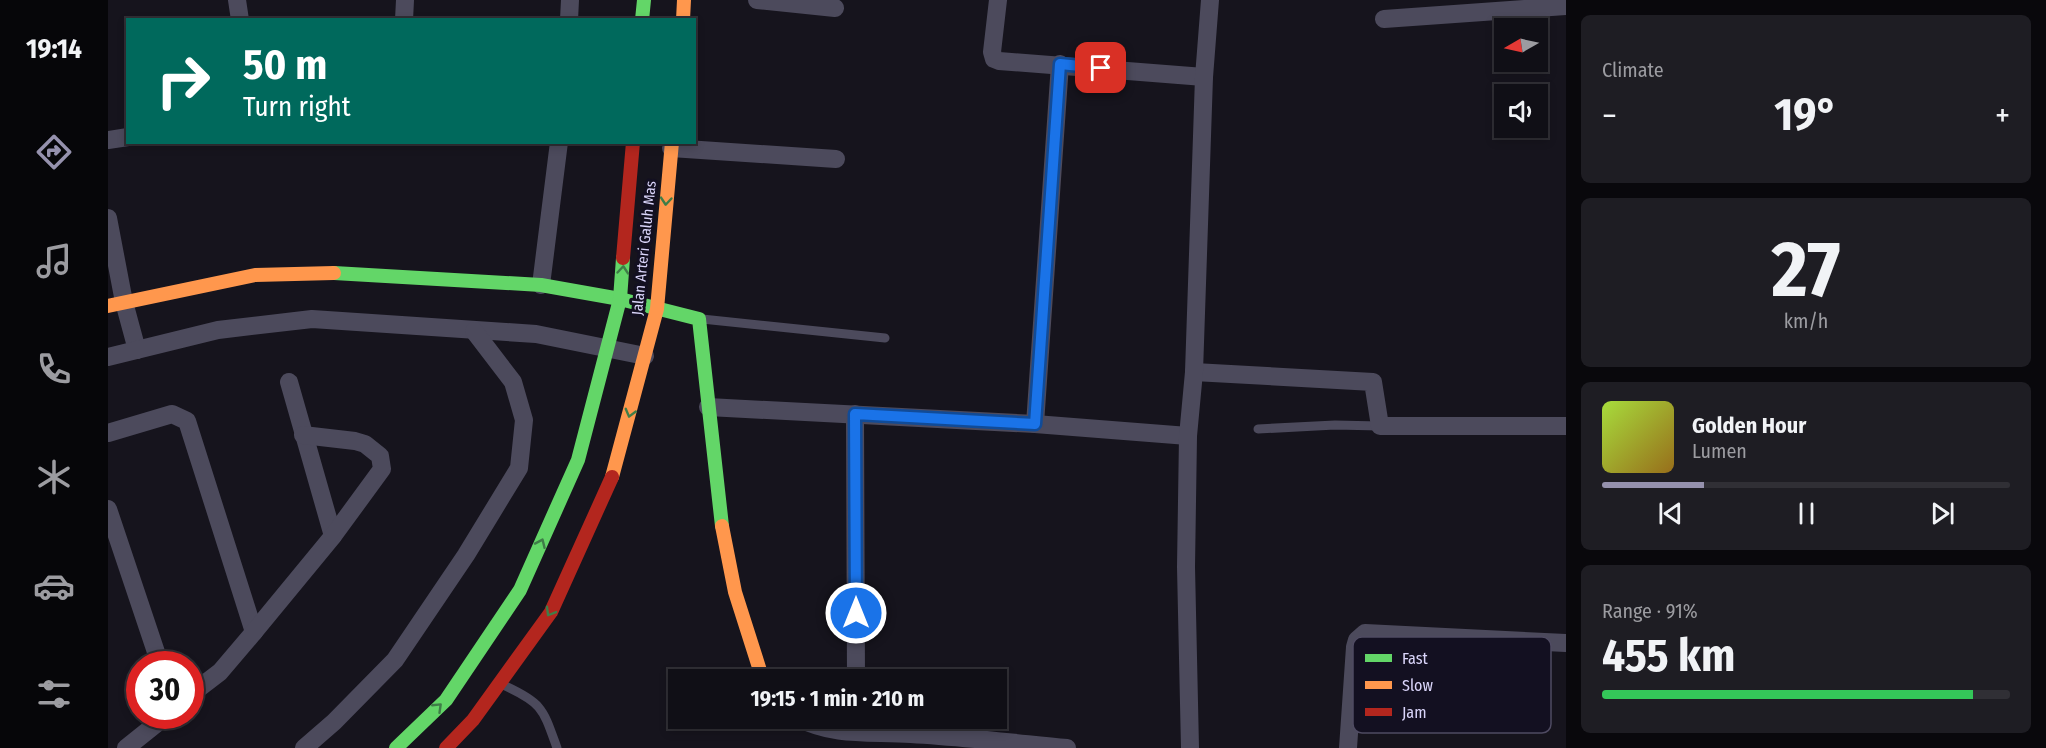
<!DOCTYPE html>
<html lang="en">
<head>
<meta charset="utf-8">
<style>
  body { margin:0; font-family:"Fira Sans Condensed",sans-serif; background:#1e1d23; color:#f1f3f6; height:100vh; display:flex; flex-direction:column; font-size:22px; white-space:nowrap }
  * { box-sizing:border-box; margin:0 }
  p { font-size:20px; color:#9c9ca1 }
  .icon { flex:none; width:33px; height:33px; fill:none; stroke:currentColor; stroke-width:2; stroke-linecap:round; stroke-linejoin:round }
  .map { position:relative; flex:1; overflow:hidden }
  .details { display:flex; flex-direction:column; gap:15px; padding:15px; background:#09080c; width:480px }
  .details>* { flex:none }
  .guide { position:absolute; left:18px; top:18px; width:570px; height:126px; border-radius:0px; box-shadow:0 3px 9px #0003,0 0 0 2px #302f35; background:#00695c; color:#fff; overflow:hidden }
  .needle { width:39px; rotate:261deg }
  .controls { position:absolute; left:1386px; top:18px; display:grid; gap:12px }
  .controls a { display:grid; place-items:center; width:54px; height:54px; border-radius:0px; background:#100f16; box-shadow:0 3px 9px #0003,0 0 0 2px #302f35; font-size:30px }
  .speed { position:absolute; left:18px; top:651px; display:flex; gap:12px; font-size:30px; font-weight:700; text-align:center }
  .speed>* { display:grid; place-content:center; width:78px; height:78px; border-radius:50%; background:#100f16; box-shadow:0 3px 9px #0003,0 0 0 2px #302f35; line-height:1 }
  .speed .limit { border:9px solid #d22; background:#fff; color:#111 }
  .pin { position:absolute; display:grid; place-items:center; width:51px; height:51px; color:#fff; margin:-26px; border-radius:12px; box-shadow:0 3px 9px #0006 }
  .me { position:absolute; width:66px; margin:-33px; rotate:0deg; stroke-linejoin:round; filter:drop-shadow(0 0 4px #0008) }
  .turn { display:flex; align-items:center; gap:21px; height:126px; padding:0 18px; font-size:27px }
  .turn .icon { width:78px; height:78px; stroke-width:2.5 }
  .turn b { display:block; font-size:42px; line-height:51px }
  .big { font-size:45px; font-weight:700; line-height:1.1 }
  .details .widget { flex:1; display:flex; flex-direction:column; justify-content:center; gap:9px; min-width:0; padding:0 21px; border-radius:9px; background:#1e1d23 }
  .details .dial { align-items:center; gap:0 }
  .dial b { font-size:78px; line-height:1 }
  .song { display:flex; align-items:center; gap:18px }
  .cover { width:72px; height:72px; border-radius:9px; background:linear-gradient(135deg,hsl(80 70% 55%),hsl(40 70% 35%)) }
  .played { height:6px; border-radius:3px; background:linear-gradient(90deg,#9591ad 25%,#302f35 25%) }
  .keys { display:flex; justify-content:space-around; direction:ltr }
  .heat { display:flex; justify-content:space-between; align-items:center; font-size:33px; direction:ltr }
  .charge { height:9px; border-radius:4px; background:linear-gradient(90deg,#34c759 91%,#302f35 0) }
  .trip { position:absolute; left:560px; top:669px; width:339px; height:60px; border-radius:0px; background:#100f16; box-shadow:0 3px 9px #0003,0 0 0 2px #302f35; font-weight:700; line-height:60px; text-align:center }
  main { display:flex; flex:1; min-height:0 }
  .menu { display:flex; flex-direction:column; width:108px; justify-content:space-around; align-items:center; background:#060609; color:#9c9ca1 }
  .menu .icon { width:42px; height:42px }
  .menu .current { color:#9591ad }
  .menu b { font-size:27px; color:#f1f3f6 }
  .map>svg:first-child { display:block }
</style>
</head>
<body>
<main>
<nav class="menu">
<b>19:14</b>
<svg class="icon current" aria-label="directions" viewBox="0 0 24 24"><path d="M12 3l9 9-9 9-9-9zM9 14v-3h6M13 9l2 2-2 2"/></svg>
<svg class="icon" aria-label="music" viewBox="0 0 24 24"><path d="M9 18V5l10-2v13"/><circle cx="6" cy="18" r="3"/><circle cx="16" cy="16" r="3"/></svg>
<svg class="icon" aria-label="phone" viewBox="0 0 24 24"><path d="M5 4h4l2 5-3 2q2 4 5 5l2-3 5 2v4C11 20 4 13 5 4z"/></svg>
<svg class="icon" aria-label="climate" viewBox="0 0 24 24"><path d="M12 3v18M4 7l16 10M4 17L20 7"/></svg>
<svg class="icon" aria-label="car" viewBox="0 0 24 24"><path d="M5 17H2v-5l4-1 3-4h7l3 4 3 1v5h-3M9 17h6M6 11h13"/><circle cx="7" cy="17" r="2"/><circle cx="17" cy="17" r="2"/></svg>
<svg class="icon" aria-label="filters" viewBox="0 0 24 24"><path d="M4 7h16M4 17h16"/><circle cx="9" cy="7" r="2"/><circle cx="15" cy="17" r="2"/></svg>
</nav>
<div class="map">
<svg width="1458" height="748" viewBox="0 0 1458 748">
  <rect width="100%" height="100%" fill="#16141d"/>
  <g fill="none" stroke-linecap="round" stroke-linejoin="round">
    <g stroke="#4c4a5c" stroke-width="9">
      <polyline points="594,319 777,338"/>
      <polyline points="1150,429 1227,425 1272,426"/>
      <path d="M395,685C435,703 435,709 449,748"/>
    </g>
    <g stroke="#4c4a5c" stroke-width="18">
      <polyline points="129,0 132,20"/>
      <polyline points="649,0 727,8"/>
      <polyline points="890,0 884,52 886,59 891,61 1096,77"/>
      <polyline points="1276,19 1458,6"/>
      <polyline points="296,20 297,0"/>
      <polyline points="461,20 462,0"/>
      <polyline points="0,140 20,137"/>
      <polyline points="563,148 728,159"/>
      <polyline points="0,218 16,302 29,350"/>
      <polyline points="433,285 451,142"/>
      <polyline points="0,357 110,330 204,319 428,334 537,356"/>
      <polyline points="1086,372 1265,382 1272,426 1458,426"/>
      <polyline points="181,382 225,536"/>
      <polyline points="600,407 927,424 1080,436"/>
      <polyline points="747,414 748,680"/>
      <polyline points="927,424 952,64"/>
      <polyline points="0,433 64,414 79,421 146,632"/>
      <polyline points="0,509 52,664"/>
      <polyline points="82,695 112,672 146,632 225,536 274,469 272,456 257,444 247,441 195,435"/>
      <path d="M691,718C726,737 765,731 803,734C855,737 907,743 959,748"/>
      <polyline points="18,748 58,716"/>
      <polyline points="196,748 226,722 287,660 358,555 411,468 416,420 405,382 366,331"/>
      <polyline points="1082,748 1078,567 1080,436 1086,372 1096,77 1102,0"/>
      <polyline points="1240,748 1247,647 1249,640 1257,633 1458,643"/>
    </g>
    <g stroke="#63d668" stroke-width="14">
      <polyline points="534,20 536,0"/>
      <polyline points="226,273 433,285 512,299 591,319 614,526"/>
      <polyline points="288,748 338,700 412,590 470,460 512,299 515,258"/>
    </g>
    <g stroke="#ff974d" stroke-width="14">
      <polyline points="575,20 576,0"/>
      <polyline points="0,306 147,275 226,273"/>
      <polyline points="504,477 549,309 564,142"/>
      <polyline points="614,526 627,592 655,680"/>
    </g>
    <g stroke="#b3261e" stroke-width="14">
      <polyline points="515,258 525,142"/>
      <polyline points="338,748 365,720 443,612 504,477"/>
    </g>
  </g>
  <defs><path id="oneway-chevron" d="M-2-3.5L2.5 0L-2 3.5" fill="none" stroke-width="1.6" stroke-linecap="round" stroke-linejoin="round" transform="scale(1.5)"/></defs>
  <g stroke="#3f7d48">
    <use href="#oneway-chevron" transform="translate(558 201) rotate(95)"/>
    <use href="#oneway-chevron" transform="translate(515 270) rotate(-85)"/>
    <use href="#oneway-chevron" transform="translate(522 413) rotate(105)"/>
    <use href="#oneway-chevron" transform="translate(433 543) rotate(-66)"/>
    <use href="#oneway-chevron" transform="translate(442 612) rotate(120)"/>
    <use href="#oneway-chevron" transform="translate(330 707) rotate(-44)"/>
  </g>
  <g fill="none" stroke-linecap="round" stroke-linejoin="round">
    <g stroke="#114b97" stroke-width="15">
      <polyline id="route" points="748,613 747,414 927,424 952,64 993,68"/>
    </g>
    <use href="#route" stroke="#1a73e8" stroke-width="10"/>
  </g>
  <g text-anchor="middle" dominant-baseline="central" stroke-width="6" stroke-linejoin="round" paint-order="stroke">
    <g font-size="15" fill="#dad5fa" stroke="#131021">
      <text transform="translate(536 248) rotate(-84)">Jalan Arteri Galuh Mas</text>
    </g>
  </g>
  <rect x="1245" y="637" width="198" height="96" rx="9" fill="#131021" stroke="#4f4b62" stroke-width="1.5"/>
  <rect x="1257" y="654" width="27" height="8" fill="#63d668"/>
  <rect x="1257" y="681" width="27" height="8" fill="#ff974d"/>
  <rect x="1257" y="708" width="27" height="8" fill="#b3261e"/>
  <g font-size="16" fill="#dad5fa">
    <text x="1294" y="664">Fast</text>
    <text x="1294" y="691">Slow</text>
    <text x="1294" y="718">Jam</text>
  </g>
</svg>
<div class="controls">
<a><svg class="needle" viewBox="-14 -14 28 28"><path d="M0-13l5 13h-10z" fill="#e53935"/><path d="M0 13l5-13h-10z" fill="#9c9ca1"/></svg></a>
<a><svg class="icon" aria-label="sound" viewBox="0 0 24 24"><path d="M4 9h4l5-4v14l-5-4H4zM17 9q2 3 0 6"/></svg></a>
</div>
<div class="speed"><div class="limit">30</div></div>
<div class="pin" style="left:993px;top:68px;background:#d93025"><svg class="icon" aria-label="arrive" viewBox="0 0 24 24"><path d="M6 21V4h12l-3 4 3 4H6"/></svg></div>
<svg class="me" style="left:748px;top:613px" viewBox="-20 -20 40 40"><circle r="17" fill="#1a73e8" stroke="#fff" stroke-width="3"/><path d="M0-11L8 9 0 5-8 9z" fill="#fff"/></svg>
<div class="trip">19:15 · 1 min · 210 m</div>
<div class="guide">
<div class="turn"><svg class="icon" aria-label="right" viewBox="0 0 24 24"><path d="M7 20v-9h11M14 6l5 5-5 5"/></svg><div><b>50 m</b>Turn right</div></div>
</div>
</div>
<section class="details">
<div class="widget"><p>Climate</p>
<div class="heat"><a>−</a><b class="big">19°</b><a>+</a></div>
</div>
<div class="widget dial"><b>27</b><p>km/h</p></div>
<div class="widget">
<div class="song"><i class="cover"></i><div><b>Golden Hour</b><p>Lumen</p></div></div>
<div class="played"></div>
<div class="keys"><svg class="icon" aria-label="previous" viewBox="0 0 24 24"><path d="M18 5L8 12l10 7zM5 5v14"/></svg><svg class="icon" aria-label="pause" viewBox="0 0 24 24"><path d="M8 5v14M16 5v14"/></svg><svg class="icon" aria-label="next" viewBox="0 0 24 24"><path d="M6 5l10 7-10 7zM19 5v14"/></svg></div>
</div>
<div class="widget"><p>Range · 91%</p><b class="big">455 km</b><div class="charge"></div></div>
</section>
</main>
</body>
</html>
